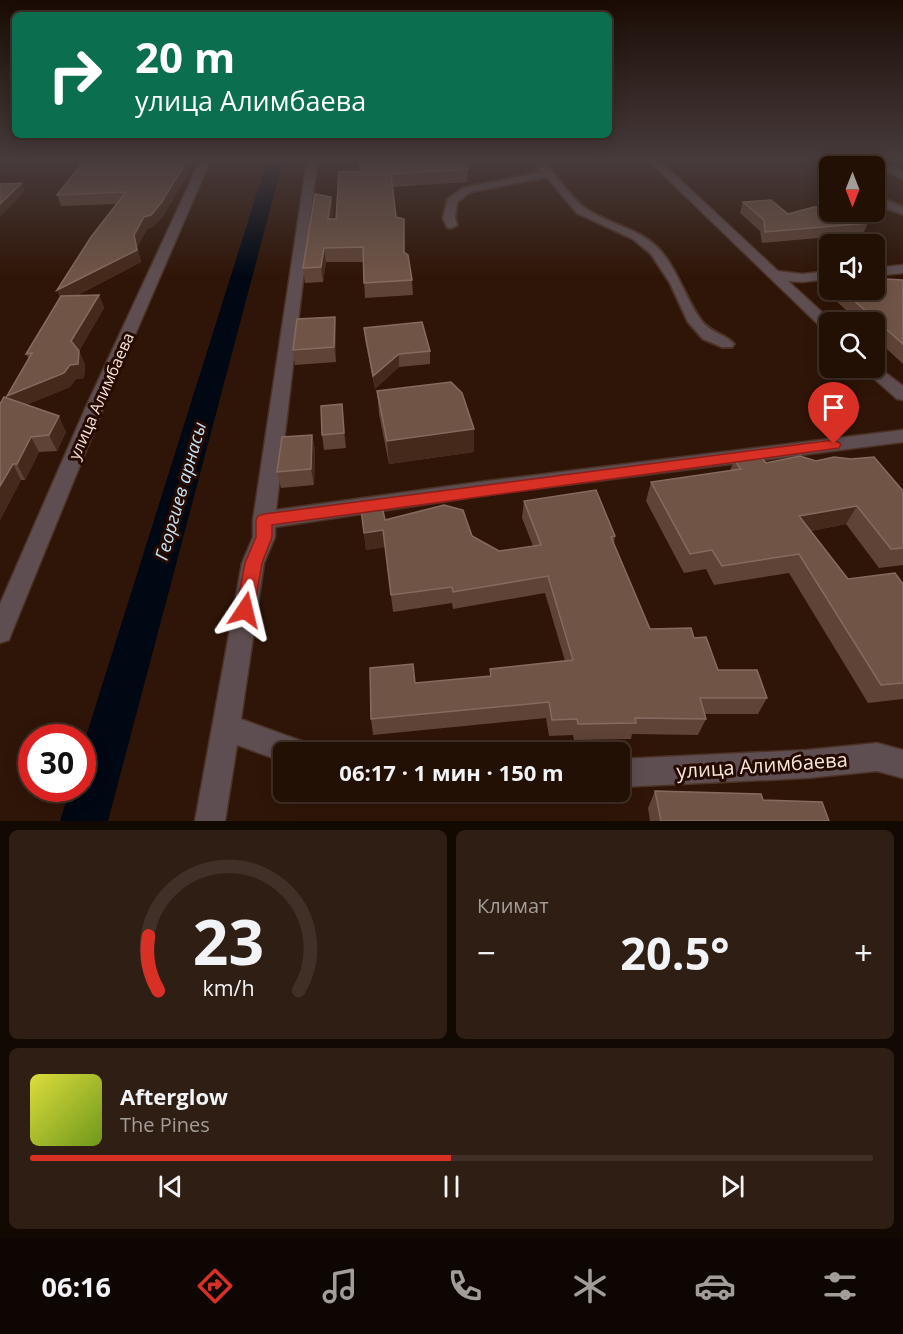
<!DOCTYPE html>
<html lang="ru">
<head>
<meta charset="utf-8">
<style>
  body { margin:0; font-family:"Open Sans",sans-serif; background:#2f1e13; color:#f1f3f6; height:100vh; display:flex; flex-direction:column; font-size:22px; white-space:nowrap }
  * { box-sizing:border-box; margin:0 }
  p { font-size:20px; color:#a39d9a }
  .icon { flex:none; width:33px; height:33px; fill:none; stroke:currentColor; stroke-width:2; stroke-linecap:round; stroke-linejoin:round }
  .map { position:relative; height:821px; overflow:hidden }
  .drawer { display:flex; flex-direction:column; gap:9px; padding:9px; background:#130903; flex:1 }
  .drawer>* { flex:none }
  .banner { position:absolute; left:12px; top:12px; width:600px; height:126px; border-radius:9px; box-shadow:0 3px 15px #0003,0 0 0 2px #403027; background:#0b6e4f; color:#fff; overflow:hidden }
  .needle { width:39px; rotate:180deg }
  .fabs { position:absolute; left:819px; top:156px; display:grid; gap:12px }
  .fabs a { display:grid; place-items:center; width:66px; height:66px; border-radius:9px; background:#231005; box-shadow:0 3px 15px #0003,0 0 0 2px #403027; font-size:30px }
  .speed { position:absolute; left:18px; top:724px; display:flex; gap:12px; font-size:30px; font-weight:700; text-align:center }
  .speed>* { display:grid; place-content:center; width:78px; height:78px; border-radius:50%; background:#231005; box-shadow:0 3px 15px #0003,0 0 0 2px #403027; line-height:1 }
  .speed .limit { border:9px solid #d22; background:#fff; color:#111 }
  .pin { position:absolute; display:grid; place-items:center; width:51px; height:51px; color:#fff; margin:-62px -26px; border-radius:50% 50% 50% 0; rotate:-45deg; box-shadow:0 0 6px #0007 }
  .pin .icon { rotate:45deg }
  .me { position:absolute; width:66px; margin:-33px; rotate:10deg; stroke-linejoin:round; filter:drop-shadow(0 0 4px #0008) }
  .turn { display:flex; align-items:center; gap:21px; height:126px; padding:0 24px; font-size:27px }
  .turn .icon { width:78px; height:78px; stroke-width:2.5 }
  .turn b { display:block; font-size:42px; line-height:51px }
  .big { font-size:45px; font-weight:700; line-height:1.1 }
  .drawer .widget { flex:1; display:flex; flex-direction:column; justify-content:center; gap:9px; min-width:0; padding:0 21px; border-radius:9px; background:#2f1e13 }
  .drawer .dial { align-items:center; gap:0 }
  .dial svg { height:156px; overflow:visible; fill:none; stroke:#403027; stroke-width:7; stroke-linecap:round; text-anchor:middle }
  .dial text { fill:#f1f3f6; stroke:none }
  .song { display:flex; align-items:center; gap:18px }
  .cover { width:72px; height:72px; border-radius:9px; background:linear-gradient(135deg,hsl(60 70% 55%),hsl(80 70% 35%)) }
  .played { height:6px; border-radius:3px; background:linear-gradient(90deg,#d93025 50%,#403027 50%) }
  .keys { display:flex; justify-content:space-around; direction:ltr }
  .heat { display:flex; justify-content:space-between; align-items:center; font-size:33px; direction:ltr }
  .drawer .tiles { flex:1; display:grid; gap:9px; grid-template-columns:1fr 1fr }
  .widget:last-child { grid-column:span 2 }
  .trip { position:absolute; left:273px; top:742px; width:357px; height:60px; border-radius:9px; background:#231005; box-shadow:0 3px 15px #0003,0 0 0 2px #403027; font-weight:700; line-height:60px; text-align:center }
  .menu { display:flex; height:96px; justify-content:space-around; align-items:center; background:#0e0602; color:#a39d9a }
  .menu .icon { width:42px; height:42px }
  .menu .on { color:#d93025 }
  .menu b { font-size:27px; color:#f1f3f6 }
  .map>svg:first-child { display:block }
</style>
</head>
<body>
<div class="map">
<svg width="903" height="821" viewBox="0 0 903 821">
  <rect width="100%" height="100%" fill="#2f1507"/>
  <g fill="none" stroke-linecap="round" stroke-linejoin="round">
    <polygon fill="#000813" fill-rule="evenodd" points="267,161 283,161 108,821 60,821 70,789 82,789 82,749"/>
    <g stroke="#4b3225" stroke-width="4">
      <g id="service">
        <path d="M533,161H543C555,174 572,200 586,209C610,225 639,228 659,249C678,270 685,298 701,320C711,334 726,334 734,344L732,347H722L703,339L688,322L670,283L651,254L633,239L577,213L547,177L470,192L457,202L455,218L457,225L451,228L447,227L443,218L448,199L463,188L542,172Z"/>
        <polygon points="846,161 856,161 861,166 851,166"/>
        <polygon points="864,161 877,161 903,172 903,179"/>
        <polygon points="874,195 903,207 903,214 874,204"/>
      </g>
    </g>
    <g stroke="#4b3225" stroke-width="3">
      <g id="minor">
        <polygon points="200,161 210,161 103,409 12,632 9,640 0,643 0,604 85,409"/>
        <polygon points="307,161 317,161 276,510 487,481 903,430 903,442 487,495 275,527 275,537 264,563 241,719 307,743 311,753 284,753 284,762 237,745 225,821 195,821 242,563 253,537 253,520"/>
        <polygon points="649,161 660,161 778,271 802,274 830,271 830,279 802,282 788,281 833,322 830,322 830,333 825,331"/>
        <polygon points="903,265 903,273 874,276 874,268"/>
        <polygon points="874,364 903,386 903,400 897,399 862,368 874,368"/>
        <polygon points="877,743 903,750 903,778 877,771 807,778 620,787 620,759 807,750"/>
      </g>
    </g>
    <use href="#service" fill="#5f4e51" fill-rule="evenodd"/>
    <use href="#minor" fill="#5f4e51" fill-rule="evenodd"/>
  </g>
  <g fill="#5f4336">
    <polygon points="84,161 164,215 154,226 147,229 137,247 141,262 78,295 99,295 104,308 79,351 85,365 84,378 76,379 70,387 26,405 66,432 57,451 39,452 25,480 21,480 0,520 0,404 8,399 29,359 26,354 60,298 57,290 117,204 61,206 57,195"/>
    <polygon points="359,161 468,169 467,182 392,187 396,217 412,280 413,295 365,298 363,262 326,262 323,282 305,283 303,268 331,197 333,211 332,219 336,219 360,171"/>
    <polygon points="743,202 788,214 868,223 863,234 762,243 760,231 740,213"/>
    <polygon points="903,280 903,364 874,337 874,322 859,322 834,299 838,290 874,290"/>
    <polygon points="364,328 430,351 430,364 399,367 375,389 365,340"/>
    <polygon points="336,331 336,362 295,365 293,350"/>
    <polygon points="377,391 474,452 389,464 379,414"/>
    <polygon points="342,404 346,448 324,450 322,435"/>
    <polygon points="312,435 315,450 314,485 281,488 277,472"/>
    <polygon points="734,460 766,463 903,491 903,565 879,568 846,524 811,531 848,579 903,584 903,699 868,703 789,573 714,585 706,569 684,573 646,501 651,482 730,471"/>
    <polygon points="524,501 615,536 614,544 650,629 694,638 718,670 767,698 758,714 704,714 706,719 698,735 632,734 631,739 574,740 573,735 549,736 546,718 373,735 371,719 415,683 490,676 490,669 565,661 545,593 453,609 452,603 393,612 385,547 366,550 361,509 385,520 472,536 499,551 533,546 522,518"/>
    <polygon points="655,791 763,800 829,821 650,821 648,808"/>
  </g>
  <g fill="#45291b">
    <polygon points="187,161 196,161 164,215 154,226 147,229 137,247 141,262 62,303 57,290 134,235 144,217"/>
    <polygon points="22,183 25,191 0,217 0,204"/>
    <polygon points="331,197 333,211 330,233 328,219"/>
    <polygon points="324,248 326,262 323,282 321,267"/>
    <polygon points="99,295 104,308 79,351 85,365 84,378 76,379 70,387 14,410 7,396 71,341"/>
    <polygon points="335,317 336,331 336,362 334,347"/>
    <polygon points="399,354 399,367 375,389 373,376"/>
    <polygon points="342,404 344,418 346,448 344,433"/>
    <polygon points="59,416 66,432 57,451 49,435"/>
    <polygon points="474,429 474,452 389,464 387,441"/>
    <polygon points="312,435 315,450 314,485 311,469"/>
    <polygon points="31,437 39,452 25,480 17,464"/>
    <polygon points="13,464 21,480 0,520 0,486"/>
    <polygon points="857,506 846,524 790,535 799,516"/>
    <polygon points="383,530 385,547 366,550 364,533"/>
  </g>
  <g fill="#705547" stroke="#856b5f" stroke-width="1.5">
    <polygon points="84,161 187,161 161,203 151,215 144,217 134,235 137,250 57,290 91,237 126,192 57,195"/>
    <polygon points="359,161 463,161 468,169 391,174 396,217 404,219 404,252 408,255 412,280 364,283 363,247 324,248 321,267 303,268 315,194 331,197 328,219 336,219 339,172 361,171"/>
    <polygon points="22,183 0,204 0,184"/>
    <polygon points="771,200 788,214 814,207 830,207 830,212 867,212 868,223 765,232 764,220 743,202"/>
    <polygon points="886,279 903,280 903,344 842,290 874,290 874,282"/>
    <polygon points="99,295 71,341 79,351 78,364 70,365 64,373 7,396 32,353 26,354 61,296"/>
    <polygon points="335,317 334,347 293,350 297,319"/>
    <polygon points="422,322 430,351 399,354 373,376 364,328"/>
    <polygon points="451,382 462,393 474,429 387,441 377,391"/>
    <polygon points="4,397 59,416 49,435 31,437 17,464 13,464 0,486 0,404"/>
    <polygon points="342,404 344,433 322,435 321,406"/>
    <polygon points="312,435 311,469 277,472 282,437"/>
    <polygon points="759,455 766,463 800,456 816,461 834,457 851,459 874,457 903,491 903,548 891,549 857,506 799,516 848,579 895,573 903,584 903,683 881,685 799,554 722,566 712,550 690,554 651,482 741,469 734,460"/>
    <polygon points="596,490 615,536 611,537 650,629 691,628 694,638 706,637 718,670 757,670 767,698 700,698 706,719 635,718 636,723 578,724 577,719 552,720 549,702 371,719 370,668 413,664 415,683 491,676 490,669 573,660 548,576 453,592 452,587 391,595 383,530 364,533 361,509 382,506 385,520 444,505 463,510 472,536 499,551 541,545 524,501"/>
    <polygon points="655,791 761,794 763,800 822,802 829,821 661,821"/>
  </g>
  <linearGradient id="sky" x2="0" y2="1"><stop stop-color="#1a0c04"/><stop offset="0.58" stop-color="#473b3c"/><stop offset="1" stop-color="#473b3c" stop-opacity="0"/></linearGradient>
  <rect width="903" height="276" fill="url(#sky)"/>
  <polygon fill="#d93025" stroke="#8d1f18" stroke-width="1.5" points="834,440 841,444 839,448 272,525 272,537 262,563 254,610 252,616 245,618 239,616 236,610 245,563 256,537 256,520 258,516 264,514"/>
  <g text-anchor="middle" dominant-baseline="central" stroke-width="6" stroke-linejoin="round" paint-order="stroke">
    <g font-size="16" fill="#f8e5dc" stroke="#250b01">
      <text transform="translate(101 396) rotate(-66)">улица Алимбаева</text>
    </g>
    <g font-size="18" font-style="italic" fill="#c3e6fb" stroke="#250b01">
      <text transform="translate(180 491) rotate(-74)">Георгиев арнасы</text>
    </g>
    <g font-size="20" fill="#f8e5dc" stroke="#250b01">
      <text transform="translate(762 765) rotate(-4)">улица Алимбаева</text>
    </g>
  </g>
</svg>
<div class="fabs">
<a><svg class="needle" viewBox="-14 -14 28 28"><path d="M0-13l5 13h-10z" fill="#e53935"/><path d="M0 13l5-13h-10z" fill="#a39d9a"/></svg></a>
<a><svg class="icon" aria-label="sound" viewBox="0 0 24 24"><path d="M4 9h4l5-4v14l-5-4H4zM17 9q2 3 0 6"/></svg></a>
<a><svg class="icon" aria-label="search" viewBox="0 0 24 24"><circle cx="10" cy="10" r="6"/><path d="M15 15l6 6"/></svg></a>
</div>
<div class="speed"><div class="limit">30</div></div>
<div class="pin" style="left:834px;top:444px;background:#d93025"><svg class="icon" aria-label="arrive" viewBox="0 0 24 24"><path d="M6 21V4h12l-3 4 3 4H6"/></svg></div>
<svg class="me" style="left:245px;top:610px" viewBox="-20 -20 40 40"><path d="M0-17L14 15 0 8-14 15z" fill="#d93025" stroke="#fff" stroke-width="4"/></svg>
<div class="trip">06:17 · 1 мин · 150 m</div>
<div class="banner">
<div class="turn"><svg class="icon" aria-label="right" viewBox="0 0 24 24"><path d="M7 20v-9h11M14 6l5 5-5 5"/></svg><div><b>20 m</b>улица Алимбаева</div></div>
</div>
</div>
<section class="drawer">
<div class="tiles">
<div class="widget dial"><svg viewBox="0 0 100 80">
<path d="M14 69A42 42 0 1 1 86 69"/>
<path d="M14 69A42 42 0 0 1 9 41" stroke="#d93025"/>
<text x="50" y="56" font-size="32" font-weight="700">23</text>
<text x="50" y="72" font-size="11">km/h</text>
</svg></div>
<div class="widget"><p>Климат</p>
<div class="heat"><a>−</a><b class="big">20.5°</b><a>+</a></div>
</div>
<div class="widget">
<div class="song"><i class="cover"></i><div><b>Afterglow</b><p>The Pines</p></div></div>
<div class="played"></div>
<div class="keys"><svg class="icon" aria-label="previous" viewBox="0 0 24 24"><path d="M18 5L8 12l10 7zM5 5v14"/></svg><svg class="icon" aria-label="pause" viewBox="0 0 24 24"><path d="M8 5v14M16 5v14"/></svg><svg class="icon" aria-label="next" viewBox="0 0 24 24"><path d="M6 5l10 7-10 7zM19 5v14"/></svg></div>
</div>
</div>
</section>
<nav class="menu">
<b>06:16</b>
<svg class="icon on" aria-label="directions" viewBox="0 0 24 24"><path d="M12 3l9 9-9 9-9-9zM9 14v-3h6M13 9l2 2-2 2"/></svg>
<svg class="icon" aria-label="music" viewBox="0 0 24 24"><path d="M9 18V5l10-2v13"/><circle cx="6" cy="18" r="3"/><circle cx="16" cy="16" r="3"/></svg>
<svg class="icon" aria-label="phone" viewBox="0 0 24 24"><path d="M5 4h4l2 5-3 2q2 4 5 5l2-3 5 2v4C11 20 4 13 5 4z"/></svg>
<svg class="icon" aria-label="climate" viewBox="0 0 24 24"><path d="M12 3v18M4 7l16 10M4 17L20 7"/></svg>
<svg class="icon" aria-label="car" viewBox="0 0 24 24"><path d="M5 17H2v-5l4-1 3-4h7l3 4 3 1v5h-3M9 17h6M6 11h13"/><circle cx="7" cy="17" r="2"/><circle cx="17" cy="17" r="2"/></svg>
<svg class="icon" aria-label="filters" viewBox="0 0 24 24"><path d="M4 7h16M4 17h16"/><circle cx="9" cy="7" r="2"/><circle cx="15" cy="17" r="2"/></svg>
</nav>
</body>
</html>
